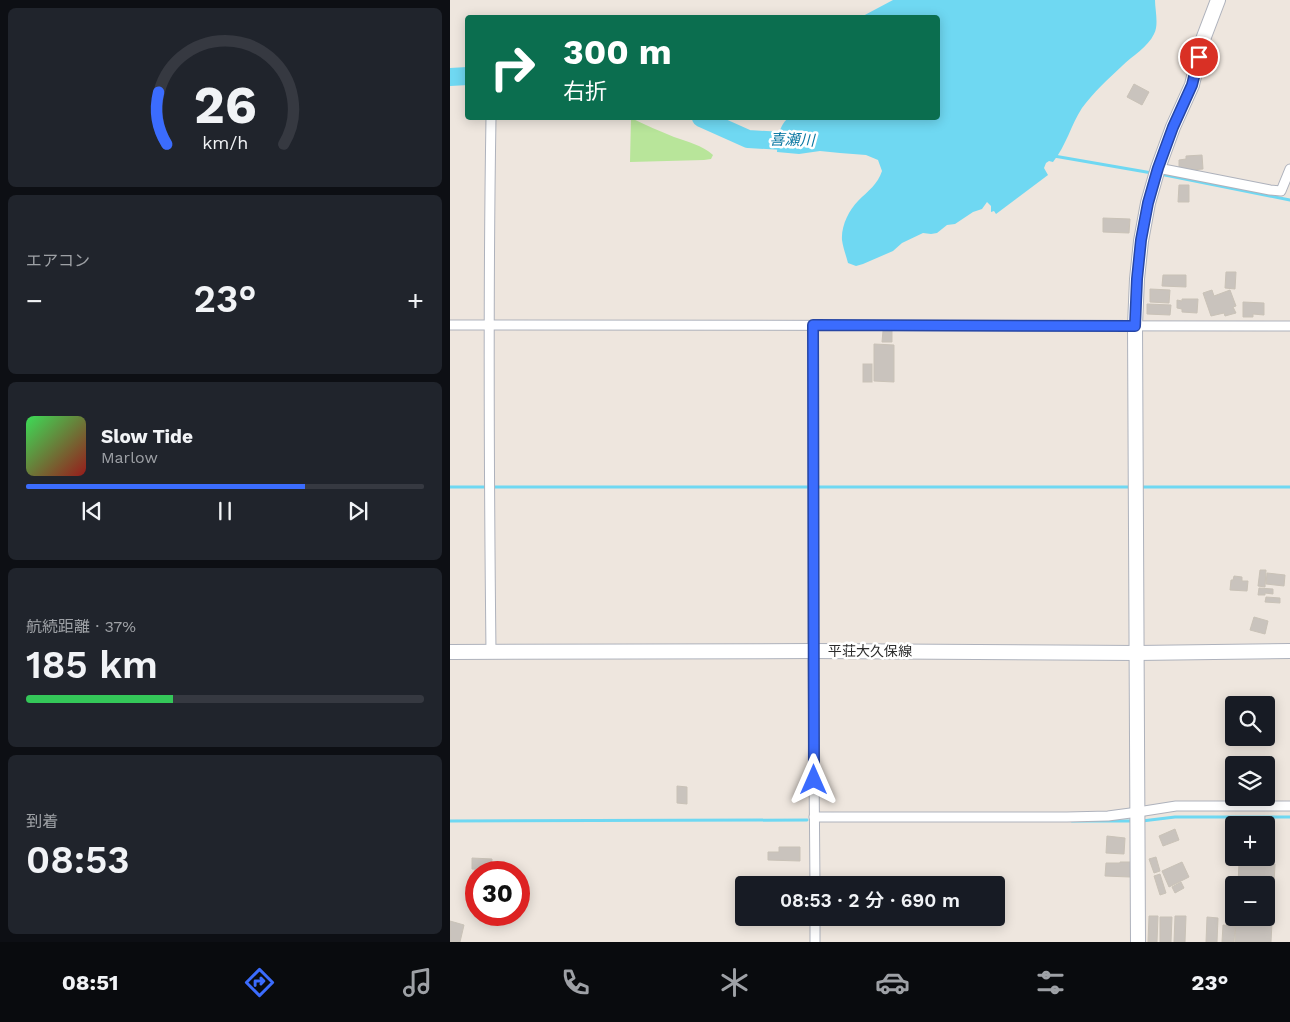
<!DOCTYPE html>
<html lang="ja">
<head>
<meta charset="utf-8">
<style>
  body { margin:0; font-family:"Work Sans","Noto Sans JP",sans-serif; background:#20242c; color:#f1f3f6; height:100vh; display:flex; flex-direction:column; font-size:19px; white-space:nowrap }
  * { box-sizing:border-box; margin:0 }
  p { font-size:16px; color:#9ea1a6 }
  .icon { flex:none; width:28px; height:28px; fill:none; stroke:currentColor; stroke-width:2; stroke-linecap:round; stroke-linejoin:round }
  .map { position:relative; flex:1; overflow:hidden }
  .details { display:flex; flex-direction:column; gap:8px; padding:8px; background:#0d0f14; width:450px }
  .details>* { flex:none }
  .guide { position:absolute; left:15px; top:15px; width:475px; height:105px; border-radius:5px; box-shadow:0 2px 12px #0003; background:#0b6e4f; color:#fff; overflow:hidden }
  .buttons { position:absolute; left:775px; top:696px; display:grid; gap:10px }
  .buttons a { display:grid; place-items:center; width:50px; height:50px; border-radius:5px; background:#171b24; box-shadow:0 2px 12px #0003; font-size:25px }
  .speed { position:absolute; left:15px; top:861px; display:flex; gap:10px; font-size:25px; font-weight:700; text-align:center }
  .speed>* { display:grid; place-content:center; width:65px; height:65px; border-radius:50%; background:#171b24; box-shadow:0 2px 12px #0003; line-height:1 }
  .speed .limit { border:8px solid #d22; background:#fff; color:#111 }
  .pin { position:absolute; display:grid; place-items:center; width:42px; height:42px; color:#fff; margin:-21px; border:2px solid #fff; border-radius:50%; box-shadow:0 1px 5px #0007 }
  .me { position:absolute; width:55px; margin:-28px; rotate:0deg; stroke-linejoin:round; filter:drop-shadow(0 0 4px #0008) }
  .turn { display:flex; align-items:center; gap:18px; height:105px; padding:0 15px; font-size:22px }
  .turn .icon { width:65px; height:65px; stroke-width:2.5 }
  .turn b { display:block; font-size:35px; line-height:42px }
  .big { font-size:38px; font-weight:600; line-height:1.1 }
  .details .card { flex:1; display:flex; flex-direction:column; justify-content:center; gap:8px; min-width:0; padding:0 18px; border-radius:8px; background:#20242c }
  .details .dial { align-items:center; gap:0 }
  .dial svg { height:130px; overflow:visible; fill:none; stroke:#363941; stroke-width:7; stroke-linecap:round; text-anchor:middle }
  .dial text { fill:#f1f3f6; stroke:none }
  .song { display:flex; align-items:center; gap:15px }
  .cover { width:60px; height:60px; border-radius:8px; background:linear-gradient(135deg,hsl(130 70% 55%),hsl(0 70% 35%)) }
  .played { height:5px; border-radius:2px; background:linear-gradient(90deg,#3b6cfe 70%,#363941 70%) }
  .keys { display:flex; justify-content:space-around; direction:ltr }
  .heat { display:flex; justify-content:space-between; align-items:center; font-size:28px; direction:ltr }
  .charge { height:8px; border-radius:4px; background:linear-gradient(90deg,#34c759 37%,#363941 0) }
  .trip { position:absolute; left:285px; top:876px; width:270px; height:50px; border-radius:5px; background:#171b24; box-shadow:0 2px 12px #0003; font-weight:600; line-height:50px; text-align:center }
  .tab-bar { display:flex; height:80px; justify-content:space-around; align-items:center; background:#090b0e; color:#9ea1a6 }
  .tab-bar .icon { width:35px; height:35px }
  .tab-bar .on { color:#3b6cfe }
  .tab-bar b { font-size:22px; color:#f1f3f6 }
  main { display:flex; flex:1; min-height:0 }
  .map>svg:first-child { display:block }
</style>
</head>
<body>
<main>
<section class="details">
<div class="card dial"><svg viewBox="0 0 100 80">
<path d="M14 69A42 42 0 1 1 86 69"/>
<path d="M14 69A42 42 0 0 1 9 37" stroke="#3b6cfe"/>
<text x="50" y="56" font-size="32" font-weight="700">26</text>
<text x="50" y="72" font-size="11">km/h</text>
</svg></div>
<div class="card"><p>エアコン</p>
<div class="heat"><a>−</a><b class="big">23°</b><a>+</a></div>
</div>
<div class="card">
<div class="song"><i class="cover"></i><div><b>Slow Tide</b><p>Marlow</p></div></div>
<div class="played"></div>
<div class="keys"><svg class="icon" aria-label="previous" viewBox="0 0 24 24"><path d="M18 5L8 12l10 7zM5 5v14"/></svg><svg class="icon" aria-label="pause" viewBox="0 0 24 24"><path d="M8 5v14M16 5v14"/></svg><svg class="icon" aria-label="next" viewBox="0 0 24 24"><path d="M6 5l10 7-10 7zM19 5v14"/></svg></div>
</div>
<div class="card"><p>航続距離 · 37%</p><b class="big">185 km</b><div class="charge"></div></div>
<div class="card"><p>到着</p><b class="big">08:53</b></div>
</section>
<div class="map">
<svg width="840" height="942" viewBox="0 0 840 942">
  <rect width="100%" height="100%" fill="#eee6de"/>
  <path fill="#b8e59a" d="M181,118C195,125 210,131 224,137C238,142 252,145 263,155L261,159L254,160L180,162Z"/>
  <path fill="#6fd8f2" d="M443,0H705C705,10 709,25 704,34C698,47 682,56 672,66C658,79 643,93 632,108C621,125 616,146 603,162L599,161L596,163L594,168L598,175L546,214L544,211L541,212V206L537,202L532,209L523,212L505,224L497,225L487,233L481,234L473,233L452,243L443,251L413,264L406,266L398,263C396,255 393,248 392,240C391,226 399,210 408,201C418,191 428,184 432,171L428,160L416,155L390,153L370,151L349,154L327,152C328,139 328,127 338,118H488V18L411,17Z"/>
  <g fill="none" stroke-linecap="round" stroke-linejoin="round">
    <g stroke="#6fd8f2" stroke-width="3">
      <polyline points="604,156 702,173"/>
      <polyline points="710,174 840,200"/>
      <polyline points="0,487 682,487"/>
      <polyline points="691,487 840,487"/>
      <polyline points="0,821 357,820"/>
      <polyline points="622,821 683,821"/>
      <polyline points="692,821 725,817 840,817"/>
    </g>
    <g stroke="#6fd8f2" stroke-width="18">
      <polyline points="0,77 18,76"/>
      <polyline points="251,118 298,139 351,142"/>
    </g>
  </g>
  <g fill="#c9c3bd" stroke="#c9c2b7">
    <polygon points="684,84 699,92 692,105 677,97"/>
    <polygon points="752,155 753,169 729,171 729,160 736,159 736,156"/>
    <polygon points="729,185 739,185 739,202 728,202"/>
    <polygon points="653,218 680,219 679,233 653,232"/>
    <polygon points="776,272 786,272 785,289 775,288"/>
    <polygon points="713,275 736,275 736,287 712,286"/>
    <polygon points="700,289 720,290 719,303 700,302"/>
    <polygon points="762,290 764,296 780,290 786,306 783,307 786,313 775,316 774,313 761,316 753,293"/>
    <polygon points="732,299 748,299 747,313 732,312 732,309 727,308 727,300 732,301"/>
    <polygon points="793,302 814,303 814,315 803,314 803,317 793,317"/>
    <polygon points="697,304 721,305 720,315 697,314"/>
    <polygon points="433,331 442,331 442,342 432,342"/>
    <polygon points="424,344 444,345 444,382 424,381"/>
    <rect x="413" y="364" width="9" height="18"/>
    <polygon points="810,570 816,570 815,587 808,586"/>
    <polygon points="817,573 835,575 834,586 816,584"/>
    <polygon points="784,576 792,577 792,581 798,581 797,591 780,590 781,580 783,580"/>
    <polygon points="809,588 823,589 823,594 815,593 815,595 808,595"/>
    <polygon points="816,597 830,598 830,603 815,602"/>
    <polygon points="804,617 818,621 815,634 800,630"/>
    <polygon points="227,786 237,787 237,804 227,803"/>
    <polygon points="725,829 729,840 713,846 709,836"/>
    <polygon points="657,836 675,838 674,854 656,853"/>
    <polygon points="329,847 350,847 350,861 318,860 318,852 329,852"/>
    <polygon points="706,857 710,871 704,873 699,859"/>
    <polygon points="22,858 42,859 41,870 22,869"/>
    <polygon points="670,862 681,862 680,877 655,876 656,863 670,863"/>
    <polygon points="732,862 739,877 719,887 712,871"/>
    <polygon points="789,862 825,864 821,942 785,942 786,918 816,918 816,885 788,885"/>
    <polygon points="710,874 716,893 710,895 704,876"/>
    <polygon points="731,882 734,888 725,893 722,887"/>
    <polygon points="699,916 708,916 707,942 698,942"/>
    <polygon points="725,916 736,916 735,942 724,942"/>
    <polygon points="710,917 722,917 721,942 710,942"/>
    <polygon points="757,917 768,918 767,942 756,942"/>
    <polygon points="0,921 14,925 10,942 0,942"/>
    <polygon points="773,925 785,926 784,942 772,942"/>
  </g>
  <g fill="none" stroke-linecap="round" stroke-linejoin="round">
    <g stroke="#aeb2bc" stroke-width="11">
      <g id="street">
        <path d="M41,118C38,296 39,474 41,652"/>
        <polyline points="708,168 820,190 831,191 840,169"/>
        <polyline points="0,325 840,326"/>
        <polyline points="363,325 363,651 365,885"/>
        <polyline points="364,817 617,817 658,816 688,812 726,806 840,806"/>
        <polyline points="365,918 365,942"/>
      </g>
    </g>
    <g stroke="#aeb2bc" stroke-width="16">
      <g id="secondary">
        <polyline points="0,652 363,651 687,653 840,651"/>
        <polyline points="688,942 685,325 687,279 691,241 698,203 708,168 723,127 742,85 752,42 768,0"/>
      </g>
    </g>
    <use href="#street" stroke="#fff" stroke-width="9"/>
    <use href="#secondary" stroke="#fff" stroke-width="14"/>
  </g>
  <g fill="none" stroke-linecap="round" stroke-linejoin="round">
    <g stroke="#2646a5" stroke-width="12">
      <polyline id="route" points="364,780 363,325 685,326 687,279 691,240 698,203 708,168 723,127 742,85 749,57"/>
    </g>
    <use href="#route" stroke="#3b6cfe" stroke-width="9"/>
  </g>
  <g text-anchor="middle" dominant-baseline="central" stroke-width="5" stroke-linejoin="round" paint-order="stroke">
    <g font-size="14" fill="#2c2c2c" stroke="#fff">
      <text x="420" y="651">平荘大久保線</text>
    </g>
    <g font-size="15" font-style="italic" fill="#0a78a2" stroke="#fff">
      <text transform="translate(342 140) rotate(1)">喜瀬川</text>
    </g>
  </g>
</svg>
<div class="buttons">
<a><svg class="icon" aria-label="search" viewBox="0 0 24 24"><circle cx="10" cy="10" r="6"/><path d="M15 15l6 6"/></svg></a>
<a><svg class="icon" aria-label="layers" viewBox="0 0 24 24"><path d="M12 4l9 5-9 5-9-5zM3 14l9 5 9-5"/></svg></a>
<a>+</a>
<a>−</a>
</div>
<div class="speed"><div class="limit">30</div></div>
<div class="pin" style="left:749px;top:57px;background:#d93025"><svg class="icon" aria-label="arrive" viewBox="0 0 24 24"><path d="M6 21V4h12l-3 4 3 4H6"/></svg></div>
<svg class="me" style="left:364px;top:780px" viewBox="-20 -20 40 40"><path d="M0-17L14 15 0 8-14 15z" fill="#3b6cfe" stroke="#fff" stroke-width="4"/></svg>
<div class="trip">08:53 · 2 分 · 690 m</div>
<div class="guide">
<div class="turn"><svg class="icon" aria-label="right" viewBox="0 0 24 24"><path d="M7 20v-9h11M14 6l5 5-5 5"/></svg><div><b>300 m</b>右折</div></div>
</div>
</div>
</main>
<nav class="tab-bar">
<b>08:51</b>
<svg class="icon on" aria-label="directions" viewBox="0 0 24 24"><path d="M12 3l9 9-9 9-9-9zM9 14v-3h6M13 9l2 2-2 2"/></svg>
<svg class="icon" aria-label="music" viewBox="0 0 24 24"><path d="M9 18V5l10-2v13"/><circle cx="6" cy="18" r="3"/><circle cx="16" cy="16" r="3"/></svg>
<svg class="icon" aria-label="phone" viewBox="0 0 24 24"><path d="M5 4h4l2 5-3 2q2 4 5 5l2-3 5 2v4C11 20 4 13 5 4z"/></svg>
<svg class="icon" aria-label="climate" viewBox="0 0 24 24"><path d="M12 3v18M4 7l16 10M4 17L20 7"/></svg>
<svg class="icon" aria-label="car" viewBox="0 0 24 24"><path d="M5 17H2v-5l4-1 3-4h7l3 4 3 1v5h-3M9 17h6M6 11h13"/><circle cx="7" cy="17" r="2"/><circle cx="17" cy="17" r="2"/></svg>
<svg class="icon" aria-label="filters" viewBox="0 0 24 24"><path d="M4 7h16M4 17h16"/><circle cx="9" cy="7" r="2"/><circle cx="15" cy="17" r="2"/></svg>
<b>23°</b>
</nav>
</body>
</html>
